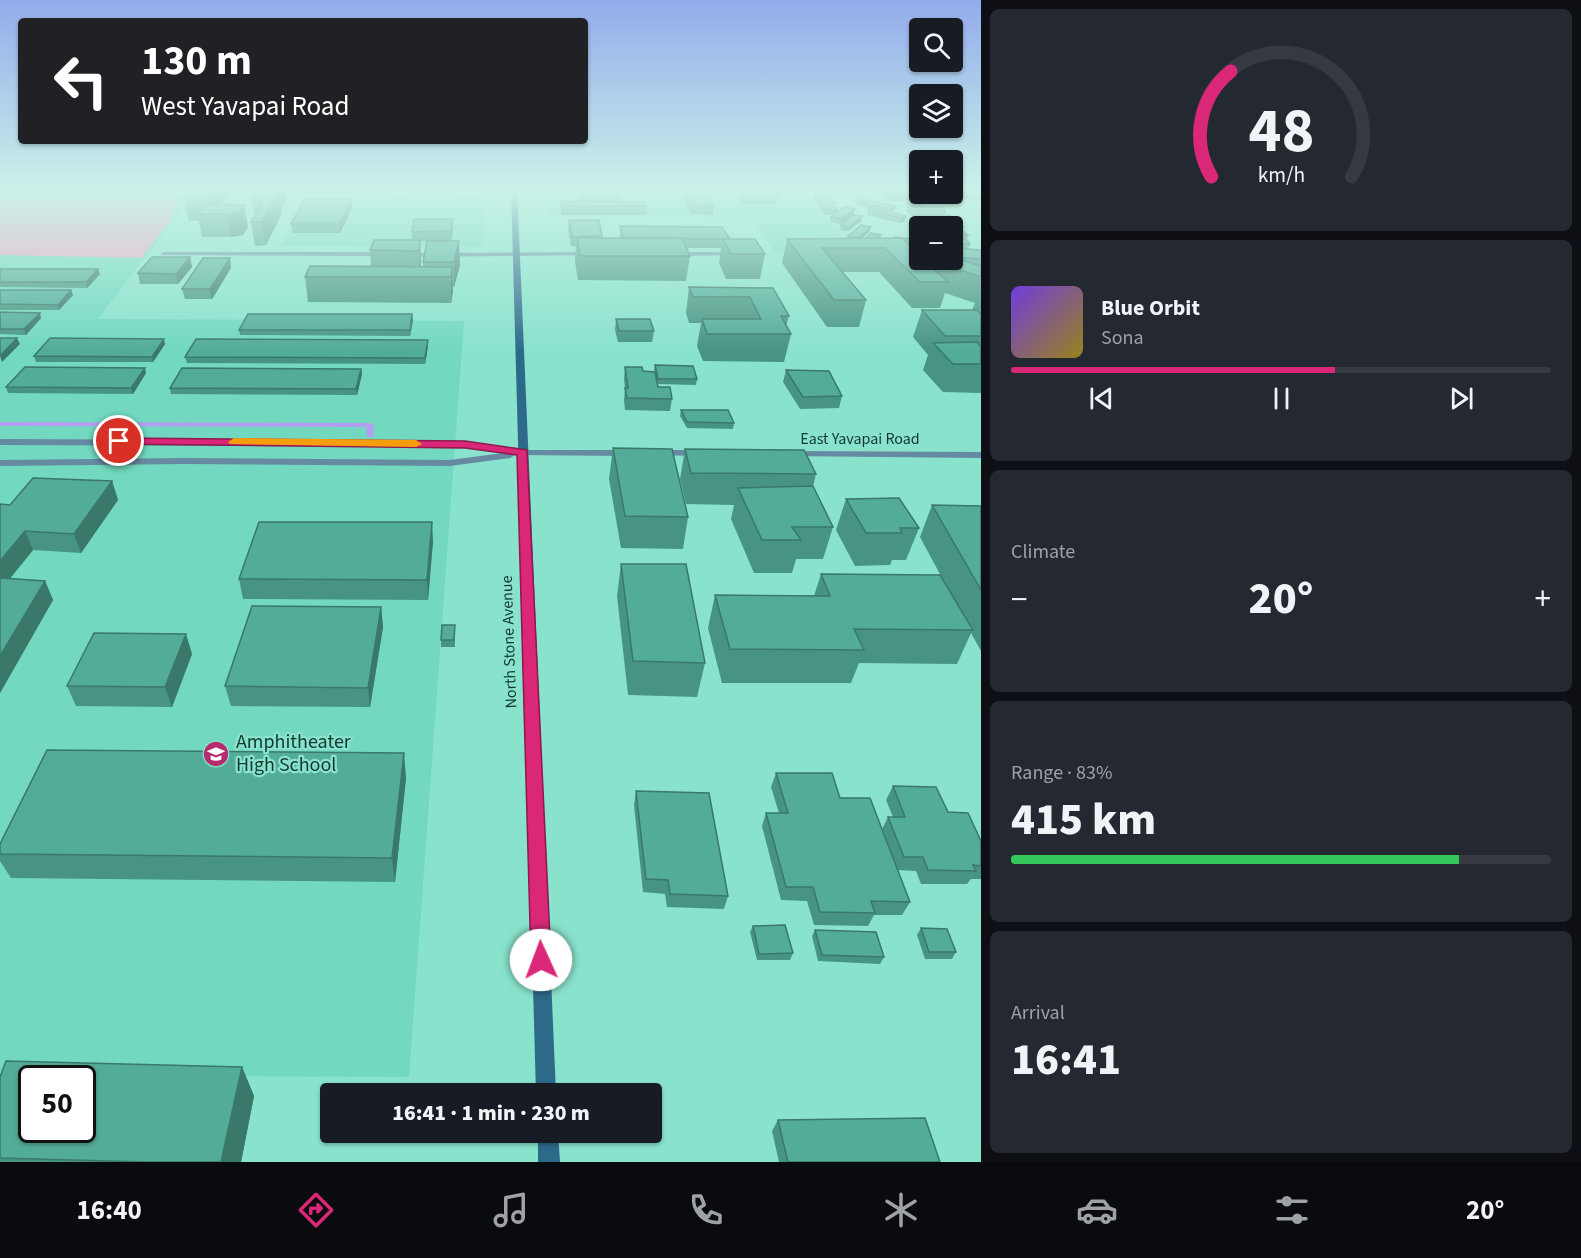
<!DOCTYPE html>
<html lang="en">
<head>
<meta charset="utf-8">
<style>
  body { margin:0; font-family:"Source Sans 3",sans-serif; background:#242831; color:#f1f3f6; height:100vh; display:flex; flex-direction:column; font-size:22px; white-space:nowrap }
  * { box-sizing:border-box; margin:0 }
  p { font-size:20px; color:#9ea1a6 }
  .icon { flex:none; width:33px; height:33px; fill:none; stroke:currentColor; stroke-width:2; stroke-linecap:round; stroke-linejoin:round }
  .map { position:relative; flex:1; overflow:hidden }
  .panel { display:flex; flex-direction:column; gap:9px; padding:9px; background:#0d0f14; width:600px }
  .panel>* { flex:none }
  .top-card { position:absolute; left:18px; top:18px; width:570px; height:126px; border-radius:6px; box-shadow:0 2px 4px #0004; background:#202124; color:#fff; overflow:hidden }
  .fabs { position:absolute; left:909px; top:18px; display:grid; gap:12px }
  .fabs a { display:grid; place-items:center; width:54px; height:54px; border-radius:6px; background:#171b24; box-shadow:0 2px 4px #0004; font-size:30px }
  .speed { position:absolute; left:18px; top:1065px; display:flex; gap:12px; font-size:30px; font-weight:700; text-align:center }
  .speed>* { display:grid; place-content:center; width:78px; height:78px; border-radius:50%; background:#171b24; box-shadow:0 2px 4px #0004; line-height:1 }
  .speed .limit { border:3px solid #111; border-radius:9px; background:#fff; color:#111 }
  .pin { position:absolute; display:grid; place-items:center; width:51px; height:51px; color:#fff; margin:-26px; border:3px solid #fff; border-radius:50%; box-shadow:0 2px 6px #0007 }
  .me { position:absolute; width:66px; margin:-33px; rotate:358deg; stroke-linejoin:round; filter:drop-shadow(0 0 4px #0008) }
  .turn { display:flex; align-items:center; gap:21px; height:126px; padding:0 24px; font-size:27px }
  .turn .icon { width:78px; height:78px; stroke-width:2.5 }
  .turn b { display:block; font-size:42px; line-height:51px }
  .big { font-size:45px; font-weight:800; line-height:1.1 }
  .panel .widget { flex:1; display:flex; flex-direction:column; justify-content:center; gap:9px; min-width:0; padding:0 21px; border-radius:9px; background:#242831 }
  .panel .dial { align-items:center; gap:0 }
  .dial svg { height:156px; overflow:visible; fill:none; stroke:#363941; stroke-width:7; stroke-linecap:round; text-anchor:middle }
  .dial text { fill:#f1f3f6; stroke:none }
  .song { display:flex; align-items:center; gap:18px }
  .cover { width:72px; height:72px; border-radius:9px; background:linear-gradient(135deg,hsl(260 70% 55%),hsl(50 70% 35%)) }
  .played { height:6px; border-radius:3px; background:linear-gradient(90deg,#db2777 60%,#363941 60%) }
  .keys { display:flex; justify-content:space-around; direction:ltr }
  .heat { display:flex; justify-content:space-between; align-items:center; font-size:33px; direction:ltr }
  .charge { height:9px; border-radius:4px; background:linear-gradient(90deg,#34c759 83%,#363941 0) }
  .trip { position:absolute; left:320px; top:1083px; width:342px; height:60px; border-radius:6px; background:#171b24; box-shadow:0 2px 4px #0004; font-weight:800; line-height:60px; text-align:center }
  .tabs { display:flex; height:96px; justify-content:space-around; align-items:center; background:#090b0e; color:#9ea1a6 }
  .tabs .icon { width:42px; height:42px }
  .tabs .selected { color:#db2777 }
  .tabs b { font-size:27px; color:#f1f3f6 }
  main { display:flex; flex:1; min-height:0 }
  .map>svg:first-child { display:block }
</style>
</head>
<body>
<main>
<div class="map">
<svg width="981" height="1162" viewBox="0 0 981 1162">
  <rect width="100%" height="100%" fill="#89e2cc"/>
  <g fill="#72d8bf">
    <polygon points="0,188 198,188 98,319 464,321 409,1077 0,1075"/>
    <polygon points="312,188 390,188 388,197 483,197 484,247 281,246"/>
    <polygon points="545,188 801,188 854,252 775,252 751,217 549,216"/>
  </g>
  <polygon fill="#f7a1c1" points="0,188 175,188 181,194 171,219 142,258 0,255"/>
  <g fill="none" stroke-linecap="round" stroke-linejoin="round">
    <polygon fill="#b49ef1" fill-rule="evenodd" points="0,422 370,423 374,425 373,437 367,437 366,427 0,426"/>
    <g fill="#668aa1" fill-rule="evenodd">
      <polygon points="164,252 385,252 388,254 385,256 162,255 161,254"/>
      <polygon points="592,252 594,253 594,255 405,257 402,255 405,253"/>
      <polygon points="736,252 738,253 738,255 672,256 669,254 672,252"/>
      <polygon points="0,439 465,441 523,450 629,450 634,453 629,456 515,455 510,458 450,466 185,464 0,466 0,460 185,458 450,460 503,453 465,447 0,445"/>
      <polygon points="658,450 698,450 703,453 698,456 654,455 654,451"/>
      <polygon points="790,451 981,452 981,458 786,456 785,454"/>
    </g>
    <g fill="#2d6989" fill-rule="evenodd">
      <polygon points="511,188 517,188 556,1094 536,1094"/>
      <polygon points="538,1132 558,1132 560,1162 538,1162"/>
    </g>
  </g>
  <g fill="#479482" fill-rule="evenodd">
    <polygon points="193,188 233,188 221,205 248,227 243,235 231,237 202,237 199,221 189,221 184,199"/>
    <polygon points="250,188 290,188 287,193 287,198 281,208 282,213 266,245 255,246 251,222 257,213 254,213 253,208"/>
    <polygon points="415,188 452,188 451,194 415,193"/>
    <polygon points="580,188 617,198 617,202 647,206 646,215 561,215 561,201 580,201"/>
    <polygon points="678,188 705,188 714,206 713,215 691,214 678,191"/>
    <polygon points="734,188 782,188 780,195 778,195 776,204 743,204"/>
    <polygon points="878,188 909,188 912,191 911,193 919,196 918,200 923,204 922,207 946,211 945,215 954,219 953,223 963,227 962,230 968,235 967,240 970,244 968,249 981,250 981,393 943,392 923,370 928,355 913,337 922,310 972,310 975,303 945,293 940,308 912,308 879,272 842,272 866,300 859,327 827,327 782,263 787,239 847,239 848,236 871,227 869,232 861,239 881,235 880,238 920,240 920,249 911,247 935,270 938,260 952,260 952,226 932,226 933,224 920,224 915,219 916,216 911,216 907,212 908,207 906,204 907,201 889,201 885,197 886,194 883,193"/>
    <polygon points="952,188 981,188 981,200 961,199 960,203 949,203 942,196 943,194 952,194"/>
    <polygon points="814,195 835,203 834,206 838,210 837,213 854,214 840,224 830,222 831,217 834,215 825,215 813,200"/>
    <polygon points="351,199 352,208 340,233 293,233 291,224"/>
    <polygon points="857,201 896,206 894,211 891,213 906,216 905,221 901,223 867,215 869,208 856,205"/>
    <polygon points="862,216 861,221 848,231 840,230 841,225"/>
    <polygon points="569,220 602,236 602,238 620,238 620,226 730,239 765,254 760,279 726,279 719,263 721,248 686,248 690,256 686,281 578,280 575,262 576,246 571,246 568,229"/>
    <path d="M453,228L451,241L460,265L454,287H453L451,303L308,302L305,277L371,266L370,250L412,240V232ZM420,241H427L423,262V267H421Z"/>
    <polygon points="190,257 192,267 178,284 140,284 138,273"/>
    <polygon points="231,268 212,299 185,299 182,289"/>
    <polygon points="0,269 100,274 87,288 0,287"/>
    <polygon points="689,287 773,288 789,316 786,326 791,334 784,362 703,361 697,346 701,323 689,323 686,313"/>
    <polygon points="0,290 71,290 73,295 59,310 0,310"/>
    <polygon points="0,312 41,318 26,335 0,334"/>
    <polygon points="616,319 654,331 652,342 618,342 615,330"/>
    <polygon points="413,320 410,336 240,335 239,330"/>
    <polygon points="428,340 428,346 425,364 187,363 185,357"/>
    <polygon points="165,344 153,362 36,362 34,356"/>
    <polygon points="655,365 697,379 696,385 658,384 658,387 672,399 670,411 625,410 624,400 625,388 624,379 625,367 643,371 654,372"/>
    <polygon points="361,369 362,374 357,395 171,394 170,388"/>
    <polygon points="786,370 842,396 839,408 800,409 783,382"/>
    <polygon points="146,373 133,394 8,393 6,387"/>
    <polygon points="681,410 734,423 733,429 687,428 680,416"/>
    <polygon points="613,448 688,517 683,549 621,548 609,479"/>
    <polygon points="685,449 816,474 813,486 833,527 823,559 796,559 792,573 754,573 731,519 734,505 686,504 680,479"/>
    <polygon points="112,481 118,500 81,553 33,550 10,578 45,581 53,600 0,693 10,505"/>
    <polygon points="846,499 919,528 906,560 892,560 890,565 855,566 836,530"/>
    <polygon points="932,505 981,506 981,651 971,633 957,664 859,663 851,683 722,683 708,628 715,595 814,596 821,574 941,576 920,537"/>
    <polygon points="433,541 428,600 243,599 239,579"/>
    <polygon points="621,564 705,663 697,697 628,695 617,596"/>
    <polygon points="381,607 383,627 370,707 231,706 225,686"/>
    <polygon points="455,632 455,647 441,647 441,640"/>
    <polygon points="192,654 172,707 76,706 67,686"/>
    <polygon points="776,773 840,798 882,829 888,817 893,817 886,800 893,786 948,812 981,841 981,879 971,879 967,884 921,884 916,871 897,870 910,902 902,915 874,915 868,926 814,925 807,901 781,900 762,826 766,813 779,813 771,787"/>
    <polygon points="406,778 395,882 11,878 0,861 0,844"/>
    <polygon points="636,791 728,896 724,909 667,907 665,894 643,892 634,805"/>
    <polygon points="753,926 793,953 790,960 757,960 750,932"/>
    <polygon points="921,928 956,952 952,959 925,959 917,935"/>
    <polygon points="815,930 884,957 880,964 818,961 812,936"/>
    <polygon points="242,1067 254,1096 241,1162 0,1162 0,1077"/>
    <polygon points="778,1120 940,1162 779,1162 772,1131"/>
  </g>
  <g fill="#3a786a">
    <polygon points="213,188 233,188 213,214 206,214 203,199"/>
    <polygon points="277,188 290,188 287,193 287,198 281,208 282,213 266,245 262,222 272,191"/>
    <polygon points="351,199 352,208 340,233 339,224"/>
    <polygon points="244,205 248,227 243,235 231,237 227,214"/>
    <polygon points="896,206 894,211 890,213 891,209"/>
    <polygon points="855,209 854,214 840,224 841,219"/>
    <polygon points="862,216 861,221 848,231 850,227"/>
    <polygon points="906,216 905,221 901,223 902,218"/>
    <polygon points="453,219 453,228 451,241 451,231"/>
    <polygon points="871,227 869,232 856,243 858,238"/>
    <polygon points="420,240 421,264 420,275 419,251"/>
    <polygon points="459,241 460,265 454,287 454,262"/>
    <polygon points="190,257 192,267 178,284 176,274"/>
    <polygon points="230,258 231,268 212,299 210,289"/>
    <polygon points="452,267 453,292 451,303 451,277"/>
    <polygon points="98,269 100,274 87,288 86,282"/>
    <polygon points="71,290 73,295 59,310 58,305"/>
    <polygon points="40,313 41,318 26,335 24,329"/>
    <polygon points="412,314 413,320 410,336 410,330"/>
    <polygon points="17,338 20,344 2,362 0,356"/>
    <polygon points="164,339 165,344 153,362 152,357"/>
    <polygon points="428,340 428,346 425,364 425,358"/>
    <polygon points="145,368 146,373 133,394 131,388"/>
    <polygon points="361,369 362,374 357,395 356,389"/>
    <polygon points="112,481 118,500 81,553 74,534"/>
    <polygon points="432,522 433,541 428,600 427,580"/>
    <polygon points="25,531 33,550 0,591 0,561"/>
    <polygon points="45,581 53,600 0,693 0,656"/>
    <polygon points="381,607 383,627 370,707 368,688"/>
    <polygon points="186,634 192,654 172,707 165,687"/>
    <polygon points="404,753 406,778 395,882 392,858"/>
    <polygon points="242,1067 254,1096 241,1162 221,1162"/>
  </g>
  <g fill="#53ac97" stroke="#3a786a" stroke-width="1.5" fill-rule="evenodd">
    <polygon points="193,188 213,188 203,199 184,199"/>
    <polygon points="252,188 277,188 272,191 279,191 262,222 251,222 263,203 259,203 261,199 257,199 263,191 251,191"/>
    <polygon points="580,188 615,189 617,198 585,197 585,194 581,194"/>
    <polygon points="682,188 705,188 714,206 692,205"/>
    <polygon points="744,188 777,188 779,191 746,191"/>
    <polygon points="884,188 909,188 912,191 896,191"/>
    <polygon points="953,191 961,198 950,198 945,194 952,194"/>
    <polygon points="887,193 915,193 919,196 890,196"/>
    <polygon points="814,195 825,195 835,203 831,203 838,210 827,210"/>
    <polygon points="305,199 351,199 339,224 291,224"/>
    <polygon points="862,199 896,206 891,209 857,201"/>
    <polygon points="907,200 919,200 923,204 911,204"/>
    <polygon points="561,201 645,202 647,206 562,206"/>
    <polygon points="217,204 244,205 239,212 227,214 198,214 204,206"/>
    <polygon points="844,207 855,209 841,219 831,217"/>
    <polygon points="869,207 906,216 902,218 868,210"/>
    <polygon points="908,207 942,207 946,211 912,211"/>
    <polygon points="853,215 862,216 850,227 841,225"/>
    <polygon points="917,215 949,215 954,219 921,219"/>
    <polygon points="414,219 453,219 451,231 412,232"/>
    <polygon points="569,220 599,220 602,236 572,237"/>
    <polygon points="933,223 958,223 963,227 937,226"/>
    <polygon points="861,225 871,227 858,238 848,236"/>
    <polygon points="620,226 722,227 730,239 623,238"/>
    <polygon points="952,230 962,230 968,235 952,235"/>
    <polygon points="871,233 881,235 877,238 865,239"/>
    <polygon points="895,237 920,240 920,244 905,241 902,238 894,238"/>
    <polygon points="577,238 682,238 690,256 580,256"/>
    <polygon points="902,238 920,255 920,260 924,260 948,282 920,282 885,248 822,248 866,300 834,300 787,239"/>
    <polygon points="723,239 755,239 765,254 731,254"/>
    <polygon points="952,239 966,239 970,244 952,244"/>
    <polygon points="374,240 420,240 419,251 370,250"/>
    <polygon points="427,241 459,241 454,262 423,262"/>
    <polygon points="952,248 981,250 981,259 952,257"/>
    <polygon points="152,257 190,257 176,274 138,273"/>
    <polygon points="203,258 230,258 210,289 182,289"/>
    <polygon points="962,260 981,266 981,277 948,266"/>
    <polygon points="310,266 452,267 451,277 305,277"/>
    <polygon points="0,269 98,269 86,282 0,282"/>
    <polygon points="689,287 773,288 789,316 781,316 791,334 707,334 702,319 761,319 750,297 693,297"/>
    <polygon points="0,290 71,290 58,305 0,304"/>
    <polygon points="922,310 977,310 981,314 981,336 945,336"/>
    <polygon points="0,312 40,313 24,329 0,329"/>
    <polygon points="248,314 412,314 410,330 239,330"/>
    <polygon points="616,319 650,319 654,331 619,331"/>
    <polygon points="0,338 17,338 0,356"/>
    <polygon points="50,338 164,339 152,357 34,356"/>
    <polygon points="196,339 428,340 425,358 185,357"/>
    <polygon points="977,342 981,347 981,364 953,364 933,343"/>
    <polygon points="655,365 693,366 697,379 658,379"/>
    <polygon points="25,367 145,368 131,388 6,387"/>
    <polygon points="625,367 642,367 643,371 655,372 658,387 670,387 672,399 627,398 625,388 628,388"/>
    <polygon points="182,368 361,369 356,389 170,388"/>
    <polygon points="786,370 829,371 842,396 803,397"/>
    <polygon points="681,410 728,410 734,423 687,422"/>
    <polygon points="613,448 672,449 688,517 625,516"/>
    <polygon points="685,449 804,450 816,474 691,473"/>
    <polygon points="33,478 112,481 74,534 25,531 0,561 0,504 10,505"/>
    <polygon points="813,486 833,527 792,527 801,540 762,540 738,488"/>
    <polygon points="899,498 919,528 900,528 902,533 866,533 846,499"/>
    <polygon points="932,505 981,506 981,590"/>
    <polygon points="259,522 432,522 427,580 239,579"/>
    <polygon points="621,564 686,564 705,663 633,661"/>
    <polygon points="821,574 940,575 973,630 854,629 864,650 730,649 715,595 830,596"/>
    <polygon points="0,578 45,581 0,656"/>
    <polygon points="252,606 381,607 368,688 225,686"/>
    <polygon points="442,625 455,625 454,640 441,640"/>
    <polygon points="94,633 186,634 165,687 67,686"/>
    <polygon points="47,750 404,753 392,858 0,854 0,844"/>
    <polygon points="776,773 832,773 840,798 870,798 910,902 871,901 875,913 820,912 813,887 786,887 766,813 788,813"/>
    <polygon points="893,786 936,787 948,812 968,813 981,841 981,866 973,865 976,871 928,870 923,857 904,857 888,817 905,817"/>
    <polygon points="636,791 709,793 728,896 670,894 668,880 646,879"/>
    <polygon points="785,925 793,953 759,954 753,926"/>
    <polygon points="921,928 947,929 956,952 929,952"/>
    <polygon points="815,930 876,932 884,957 822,955"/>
    <path d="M6,1061L242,1067L221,1162H145L0,1158V1077ZM32,1078H82V1130H32Z"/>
    <polygon points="925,1118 940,1162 788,1162 778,1120"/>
  </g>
  <linearGradient id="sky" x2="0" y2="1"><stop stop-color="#93abec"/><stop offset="0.54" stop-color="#caf2e8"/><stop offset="1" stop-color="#caf2e8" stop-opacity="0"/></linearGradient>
  <rect width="981" height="351" fill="url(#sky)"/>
  <polygon fill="#db2777" stroke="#8e194d" stroke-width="1.5" points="119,438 465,441 527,450 551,960 548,967 541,970 534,967 531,960 517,455 465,448 115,444 113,441"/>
  <polygon fill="#f59e0b" points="234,438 416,440 422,444 416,447 230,444 228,442"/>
  <defs>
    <g id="school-disc" transform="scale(1.35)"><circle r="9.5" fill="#b52d6f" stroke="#89e2cc"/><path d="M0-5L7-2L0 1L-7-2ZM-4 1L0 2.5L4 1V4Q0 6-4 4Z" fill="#fff"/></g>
  </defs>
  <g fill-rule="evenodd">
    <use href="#school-disc" x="216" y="754"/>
  </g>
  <g text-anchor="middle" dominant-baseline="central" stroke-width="4.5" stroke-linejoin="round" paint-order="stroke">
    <g font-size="16" fill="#123930" stroke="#89e2cc">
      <text x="860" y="439">East Yavapai Road</text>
      <text transform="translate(509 642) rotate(-92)">North Stone Avenue</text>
    </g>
    <g font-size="20" fill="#123930" stroke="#89e2cc" text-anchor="start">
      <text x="236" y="742">Amphitheater<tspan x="236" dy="23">High School</tspan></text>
    </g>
  </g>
</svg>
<div class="fabs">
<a><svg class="icon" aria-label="search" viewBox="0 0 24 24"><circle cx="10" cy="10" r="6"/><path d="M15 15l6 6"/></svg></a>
<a><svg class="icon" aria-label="layers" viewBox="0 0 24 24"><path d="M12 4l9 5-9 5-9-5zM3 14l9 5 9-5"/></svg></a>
<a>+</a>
<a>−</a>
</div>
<div class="speed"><div class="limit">50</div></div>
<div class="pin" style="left:119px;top:441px;background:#d93025"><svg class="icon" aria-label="arrive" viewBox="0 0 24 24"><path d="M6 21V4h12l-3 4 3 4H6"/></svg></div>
<svg class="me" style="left:541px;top:960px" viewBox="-20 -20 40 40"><circle r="19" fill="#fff"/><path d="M0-13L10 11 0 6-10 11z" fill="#db2777"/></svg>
<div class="trip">16:41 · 1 min · 230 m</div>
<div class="top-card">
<div class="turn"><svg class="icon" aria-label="left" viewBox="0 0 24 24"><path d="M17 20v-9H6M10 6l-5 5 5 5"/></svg><div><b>130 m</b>West Yavapai Road</div></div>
</div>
</div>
<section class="panel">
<div class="widget dial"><svg viewBox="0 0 100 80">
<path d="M14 69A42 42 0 1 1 86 69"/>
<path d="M14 69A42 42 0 0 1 24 15" stroke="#db2777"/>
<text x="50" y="56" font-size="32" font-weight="700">48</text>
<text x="50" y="72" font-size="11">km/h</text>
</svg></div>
<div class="widget">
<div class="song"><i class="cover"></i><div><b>Blue Orbit</b><p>Sona</p></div></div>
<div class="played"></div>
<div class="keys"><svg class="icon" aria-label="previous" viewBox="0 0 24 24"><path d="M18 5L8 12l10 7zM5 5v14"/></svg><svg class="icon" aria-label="pause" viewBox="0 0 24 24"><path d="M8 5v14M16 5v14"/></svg><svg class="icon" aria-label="next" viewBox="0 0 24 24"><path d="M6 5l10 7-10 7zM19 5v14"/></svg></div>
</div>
<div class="widget"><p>Climate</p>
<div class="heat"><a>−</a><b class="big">20°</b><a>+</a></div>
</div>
<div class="widget"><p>Range · 83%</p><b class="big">415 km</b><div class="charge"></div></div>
<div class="widget"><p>Arrival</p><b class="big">16:41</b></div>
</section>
</main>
<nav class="tabs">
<b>16:40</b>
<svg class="icon selected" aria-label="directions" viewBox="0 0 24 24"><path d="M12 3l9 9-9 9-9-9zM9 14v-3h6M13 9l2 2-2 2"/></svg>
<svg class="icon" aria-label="music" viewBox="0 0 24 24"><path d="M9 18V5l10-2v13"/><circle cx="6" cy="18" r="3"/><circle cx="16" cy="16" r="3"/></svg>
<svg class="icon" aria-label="phone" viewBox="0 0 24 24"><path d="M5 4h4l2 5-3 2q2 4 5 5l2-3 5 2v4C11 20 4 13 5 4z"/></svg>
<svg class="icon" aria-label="climate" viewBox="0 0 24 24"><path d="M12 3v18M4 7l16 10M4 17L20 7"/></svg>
<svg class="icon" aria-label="car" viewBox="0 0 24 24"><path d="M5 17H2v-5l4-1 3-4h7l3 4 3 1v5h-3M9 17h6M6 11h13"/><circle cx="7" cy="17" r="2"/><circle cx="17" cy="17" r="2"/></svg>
<svg class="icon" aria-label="filters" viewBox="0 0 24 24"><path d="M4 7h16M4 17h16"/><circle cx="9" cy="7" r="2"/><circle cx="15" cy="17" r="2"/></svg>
<b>20°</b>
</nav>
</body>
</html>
